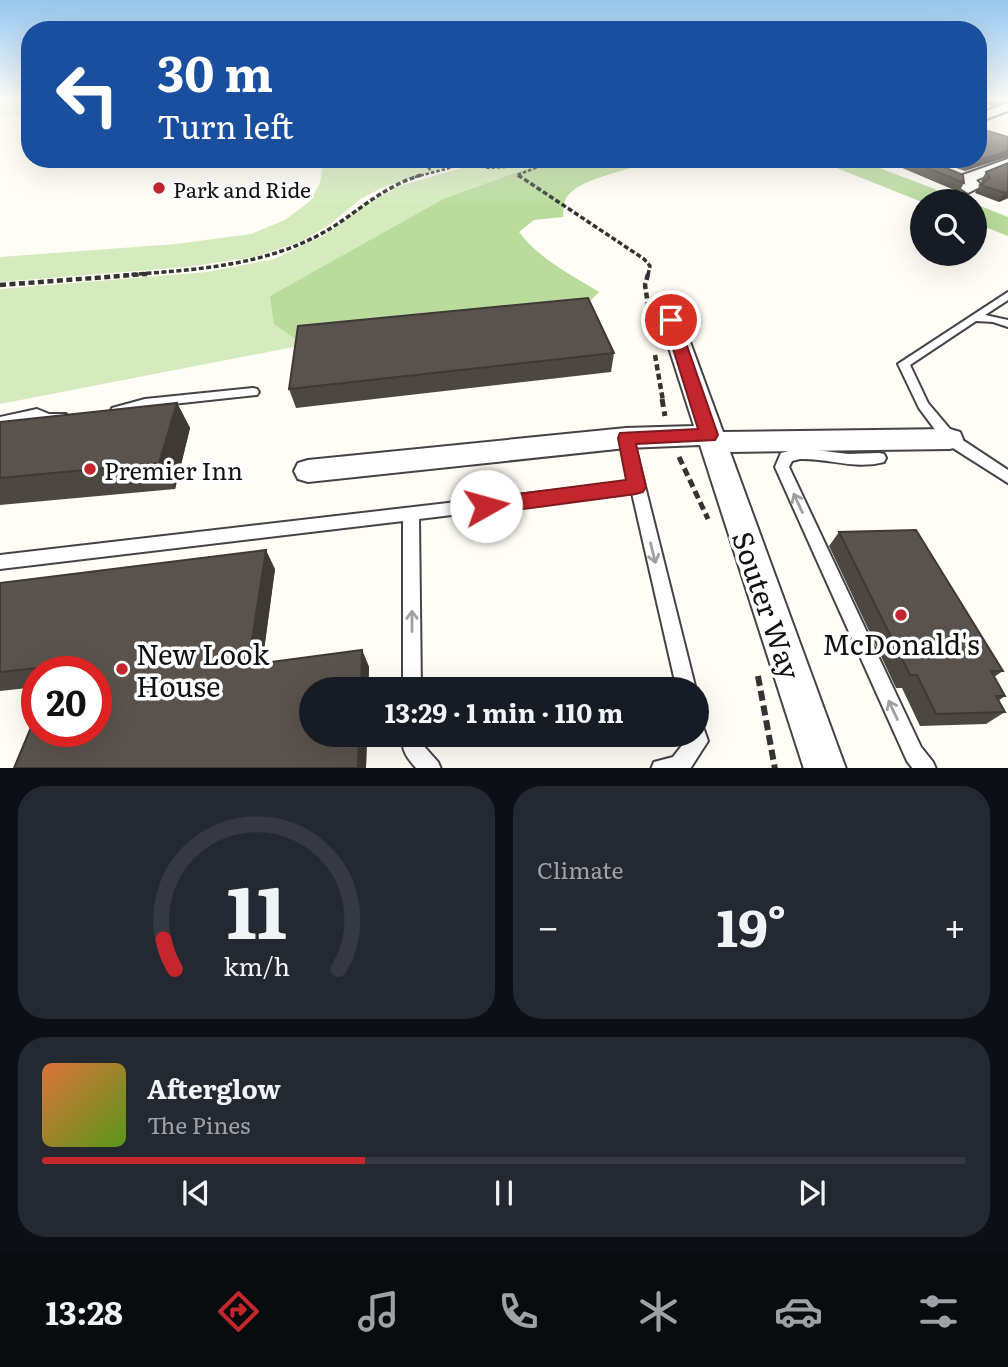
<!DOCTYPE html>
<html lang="en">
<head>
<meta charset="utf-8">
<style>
  body { margin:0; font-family:Literata,serif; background:#242831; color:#f1f3f6; height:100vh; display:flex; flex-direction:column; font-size:26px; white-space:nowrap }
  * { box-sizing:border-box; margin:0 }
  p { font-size:23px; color:#9ea1a6 }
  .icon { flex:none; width:38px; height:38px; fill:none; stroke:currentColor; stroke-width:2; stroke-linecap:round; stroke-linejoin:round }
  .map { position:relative; height:768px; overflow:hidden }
  .drawer { display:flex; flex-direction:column; gap:18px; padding:18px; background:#0d0f14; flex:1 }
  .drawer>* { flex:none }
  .hud { position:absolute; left:21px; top:21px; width:966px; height:147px; border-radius:28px; box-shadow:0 7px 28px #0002; background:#1a4fa0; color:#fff; overflow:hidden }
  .fabs { position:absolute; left:910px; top:189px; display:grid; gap:14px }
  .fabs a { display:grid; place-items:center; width:77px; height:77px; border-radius:50%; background:#171b24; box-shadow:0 7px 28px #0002; font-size:35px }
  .speed { position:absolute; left:21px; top:656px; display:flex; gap:14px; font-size:35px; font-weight:700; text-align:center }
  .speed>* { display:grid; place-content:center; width:91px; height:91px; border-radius:50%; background:#171b24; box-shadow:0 7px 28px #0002; line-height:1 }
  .speed .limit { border:10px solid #d22; background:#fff; color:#111 }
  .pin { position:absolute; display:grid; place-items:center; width:60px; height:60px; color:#fff; margin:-30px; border:4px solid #fff; border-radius:50%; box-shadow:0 2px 7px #0007 }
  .me { position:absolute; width:77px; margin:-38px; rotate:83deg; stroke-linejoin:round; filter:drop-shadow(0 0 5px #0008) }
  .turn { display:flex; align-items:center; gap:24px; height:147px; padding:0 21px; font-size:32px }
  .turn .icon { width:91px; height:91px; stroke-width:2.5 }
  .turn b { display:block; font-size:49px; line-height:60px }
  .big { font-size:52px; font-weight:700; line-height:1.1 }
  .drawer .tile { flex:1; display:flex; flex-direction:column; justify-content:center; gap:10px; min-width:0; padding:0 24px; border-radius:28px; background:#242831 }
  .drawer .dial { align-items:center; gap:0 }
  .dial svg { height:182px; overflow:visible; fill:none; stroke:#363941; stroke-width:7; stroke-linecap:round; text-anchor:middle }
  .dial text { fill:#f1f3f6; stroke:none }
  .song { display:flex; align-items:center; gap:21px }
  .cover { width:84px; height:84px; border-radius:10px; background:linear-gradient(135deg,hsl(20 70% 55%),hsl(90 70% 35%)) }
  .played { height:7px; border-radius:4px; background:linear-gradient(90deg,#c4262e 35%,#363941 35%) }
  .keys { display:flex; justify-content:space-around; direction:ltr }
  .heat { display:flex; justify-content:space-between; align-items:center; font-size:38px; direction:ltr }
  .drawer .tiles { flex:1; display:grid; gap:18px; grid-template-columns:1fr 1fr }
  .tile:last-child { grid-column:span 2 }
  .trip { position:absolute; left:299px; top:677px; width:410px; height:70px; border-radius:35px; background:#171b24; box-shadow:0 7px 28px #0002; font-weight:700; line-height:70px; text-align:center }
  .tabs { display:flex; height:112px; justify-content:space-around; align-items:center; background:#090b0e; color:#9ea1a6 }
  .tabs .icon { width:49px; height:49px }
  .tabs .on { color:#c4262e }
  .tabs b { font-size:32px; color:#f1f3f6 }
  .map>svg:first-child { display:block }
</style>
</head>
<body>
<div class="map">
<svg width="1008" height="769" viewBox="0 0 1008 769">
  <rect width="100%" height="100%" fill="#fffdf5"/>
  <g fill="#d5ebbd">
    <polygon points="0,100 30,100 30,114 0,116"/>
    <polygon points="324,159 474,159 386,186 362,198 329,225 302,241 255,257 186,267 0,282 0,257 176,244 251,234 285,220 310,201 320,183"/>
    <polygon points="493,159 554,159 445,198 271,296 304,345 0,404 0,289 207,272 274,259 323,236 365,205 399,186"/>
  </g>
  <g fill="#b9dc9c">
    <path d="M554,159H656C634,171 574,177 565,201C563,205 564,212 563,217L534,220L519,232C539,259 572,275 599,292L582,309L304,345L274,324L270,296L445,198Z"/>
    <polygon points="814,159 856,159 966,201 922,202"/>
    <polygon points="975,204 1008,217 1008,236 975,223"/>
  </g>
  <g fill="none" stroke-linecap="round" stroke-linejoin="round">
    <g stroke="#444" stroke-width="4">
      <g id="service">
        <polygon points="1008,292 1008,300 985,315 1008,320 1008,327 993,322 976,321 910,365 928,403 955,435 1008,470 1008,483 945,443 919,408 898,364"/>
        <polygon points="253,388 257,389 259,392 257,395 145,407 117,416 112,414 111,411 112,408 145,399"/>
        <polygon points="37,409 49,414 66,414 67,417 66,420 48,424 36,419 0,427 0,417"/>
        <polygon points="626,433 631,434 633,438 696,690 677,690 632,493 419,519 421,690 403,690 403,521 0,569 0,555 629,482 619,438 621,434"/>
        <path d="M800,448L848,454L879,453L884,454L886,458L884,462C855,470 829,458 800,459L792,461L789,467L921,747L933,762L936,769H913L907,761L775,467L781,453Z"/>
        <polygon points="696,724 703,727 708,741 690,769 651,769 654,762 673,757 687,739 686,735 696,735"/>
        <path d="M402,735H422V744L438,762L441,769H417C406,757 402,751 402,735Z"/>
      </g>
    </g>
    <g stroke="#444" stroke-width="4">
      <g id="minor">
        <polygon points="1008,103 1008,111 978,122 978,114"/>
        <polygon points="1008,159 1008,167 976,180 982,186 968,193 960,188 962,185 957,179 960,176"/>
        <polygon points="671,313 679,315 682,320 723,432 950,429 960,432 963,439 960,446 950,449 730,452 846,769 804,769 700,445 626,448 308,482 298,479 294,471 298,463 308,460 626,428 694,426 660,320 663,315"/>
      </g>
    </g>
    <g stroke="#333" stroke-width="2.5" stroke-dasharray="3.5 2" stroke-linecap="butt">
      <polyline points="421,159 433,173"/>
      <polyline points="430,159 456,165"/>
      <polyline points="496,159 478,166 489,168 537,165 538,167 517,175 520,177"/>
      <polyline points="415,177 484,159"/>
    </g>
    <g stroke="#333" stroke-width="3.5" stroke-dasharray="5 2.5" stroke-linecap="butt">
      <polyline points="518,175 644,259 650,266 648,275"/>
      <path d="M124,275C191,270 258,267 319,235C356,215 377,189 421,175"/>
    </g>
    <g stroke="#333" stroke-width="4.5" stroke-dasharray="6 3.5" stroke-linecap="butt">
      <polyline points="648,274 645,285 649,312"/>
      <polyline points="0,285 147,274"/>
      <polyline points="655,355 663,401"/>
    </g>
    <g stroke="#333" stroke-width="5" stroke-dasharray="8 4.5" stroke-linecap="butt">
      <polyline points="662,399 665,416"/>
      <polyline points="679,457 708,519"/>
    </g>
    <polyline stroke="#333" stroke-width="6" stroke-dasharray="10 5" stroke-linecap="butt" points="758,676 775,769"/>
    <use href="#service" fill="#fff" fill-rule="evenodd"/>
    <use href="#minor" fill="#fff" fill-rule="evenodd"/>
  </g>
  <g fill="#4d4742">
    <polygon points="978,100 1008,100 993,106 978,102"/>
    <polygon points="1008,137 965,171 945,164 941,166 964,183 959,192 881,159 978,159"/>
    <polygon points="1008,163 1008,198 999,202 975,193 980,185 982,183 981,181 986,172"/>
    <polygon points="614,353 611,372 296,408 289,389"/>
    <polygon points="177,403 190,428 175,489 0,505 0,422"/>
    <polygon points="839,532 1003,671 994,677 1005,696 998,701 1005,712 986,724 920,726 902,688 896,688 829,546"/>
    <polygon points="275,569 262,663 362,650 369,667 366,768 14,768 96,672 37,672 37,687 0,691 0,583"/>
  </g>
  <g fill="#3f3936">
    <polygon points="996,100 1008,100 1008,101 993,106"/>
    <polygon points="1008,151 1008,157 965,171 970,163"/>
    <polygon points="941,159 947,159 945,164 935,169 939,160"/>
    <polygon points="1008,192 1008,198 999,202 1005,193"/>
    <polygon points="177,403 190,428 175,489 159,463"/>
    <polygon points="266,550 275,569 260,681 248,665"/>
    <polygon points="362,650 369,667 368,690 361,690"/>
    <polygon points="359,735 367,735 366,768 358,768"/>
  </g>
  <g fill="#5a524d" stroke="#3f3936" stroke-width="2">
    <polygon points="978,128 1008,137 1008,151 970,163 960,159 978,159"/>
    <polygon points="905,159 941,159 939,160 939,165 963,175 964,183"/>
    <polygon points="1008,163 1008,192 1005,193 980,185 990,178 986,172"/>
    <polygon points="588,298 614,353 289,389 298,326"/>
    <polygon points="177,403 159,463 0,478 0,422"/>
    <polygon points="916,530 1003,671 991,671 1005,696 996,696 1005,712 936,714 917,675 910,675 839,532"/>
    <polygon points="266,550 248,665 362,650 361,690 312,690 312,735 359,735 358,768 14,768 37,713 37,732 96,732 96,672 53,672 56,666 0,672 0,583"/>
  </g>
  <defs><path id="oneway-shaft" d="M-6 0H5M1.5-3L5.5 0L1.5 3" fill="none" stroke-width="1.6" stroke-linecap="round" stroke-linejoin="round" transform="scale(1.75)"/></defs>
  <g stroke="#a0a0a0">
    <use href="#oneway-shaft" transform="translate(798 503) rotate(-115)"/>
    <use href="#oneway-shaft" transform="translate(653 553) rotate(76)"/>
    <use href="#oneway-shaft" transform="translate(412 621) rotate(-90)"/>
    <use href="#oneway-shaft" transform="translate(893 710) rotate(-115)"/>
  </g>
  <linearGradient id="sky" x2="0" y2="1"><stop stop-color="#95c6ee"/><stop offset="0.48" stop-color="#fffefa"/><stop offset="1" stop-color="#fffefa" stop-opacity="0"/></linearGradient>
  <rect width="1008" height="207" fill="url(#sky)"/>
  <polygon fill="#c4262e" stroke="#7f191e" stroke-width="2" points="671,315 678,320 718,435 715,440 636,444 646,487 643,492 636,494 486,514 479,511 477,506 479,500 486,498 626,480 618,438 620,433 698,429 664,320"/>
  <g fill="#c4262e" stroke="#fff" stroke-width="2.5">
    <circle cx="159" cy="188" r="7"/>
    <circle cx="90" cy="469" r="7"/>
    <circle cx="901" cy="615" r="7"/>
    <circle cx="122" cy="669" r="7"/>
  </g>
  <g text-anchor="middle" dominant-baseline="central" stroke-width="7" stroke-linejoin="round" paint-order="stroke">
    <g font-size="21" fill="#111" stroke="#fff" text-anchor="start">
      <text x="173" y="188">Park and Ride</text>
    </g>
    <g font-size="24" fill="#111" stroke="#fff" text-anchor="start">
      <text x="104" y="469">Premier Inn</text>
    </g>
    <g font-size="28" fill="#111" stroke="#fff">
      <text transform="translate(768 605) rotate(71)">Souter Way</text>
    </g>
    <g font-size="28" fill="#111" stroke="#fff">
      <text x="901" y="643">McDonald's</text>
      <text x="136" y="653" text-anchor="start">New Look<tspan x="136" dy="32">House</tspan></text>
    </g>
  </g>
</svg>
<div class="fabs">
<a><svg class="icon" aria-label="search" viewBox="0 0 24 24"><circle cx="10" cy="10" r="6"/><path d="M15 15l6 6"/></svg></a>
</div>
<div class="speed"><div class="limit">20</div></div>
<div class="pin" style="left:671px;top:320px;background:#d93025"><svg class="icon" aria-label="arrive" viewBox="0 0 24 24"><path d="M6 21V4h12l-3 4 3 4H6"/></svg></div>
<svg class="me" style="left:486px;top:506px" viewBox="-20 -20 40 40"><circle r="19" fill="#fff"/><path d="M0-13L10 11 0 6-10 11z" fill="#c4262e"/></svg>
<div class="trip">13:29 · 1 min · 110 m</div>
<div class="hud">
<div class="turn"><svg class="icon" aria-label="left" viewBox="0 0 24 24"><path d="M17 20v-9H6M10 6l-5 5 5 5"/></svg><div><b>30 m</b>Turn left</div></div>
</div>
</div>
<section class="drawer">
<div class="tiles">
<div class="tile dial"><svg viewBox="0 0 100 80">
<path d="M14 69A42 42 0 1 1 86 69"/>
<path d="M14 69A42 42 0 0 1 9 56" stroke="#c4262e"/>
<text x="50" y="56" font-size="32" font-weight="700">11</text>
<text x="50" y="72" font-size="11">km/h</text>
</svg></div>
<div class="tile"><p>Climate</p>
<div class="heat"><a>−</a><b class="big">19°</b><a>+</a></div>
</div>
<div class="tile">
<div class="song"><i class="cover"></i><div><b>Afterglow</b><p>The Pines</p></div></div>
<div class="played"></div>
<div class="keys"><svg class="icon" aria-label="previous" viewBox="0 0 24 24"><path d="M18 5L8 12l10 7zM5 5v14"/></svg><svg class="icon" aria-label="pause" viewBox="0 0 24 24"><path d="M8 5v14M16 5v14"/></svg><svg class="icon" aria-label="next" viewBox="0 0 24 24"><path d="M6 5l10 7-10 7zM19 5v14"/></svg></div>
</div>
</div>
</section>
<nav class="tabs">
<b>13:28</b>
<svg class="icon on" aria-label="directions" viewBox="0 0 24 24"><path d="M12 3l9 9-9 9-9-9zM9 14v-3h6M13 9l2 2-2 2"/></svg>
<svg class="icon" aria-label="music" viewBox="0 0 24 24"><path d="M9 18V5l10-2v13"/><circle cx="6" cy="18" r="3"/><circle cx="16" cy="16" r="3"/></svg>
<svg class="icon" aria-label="phone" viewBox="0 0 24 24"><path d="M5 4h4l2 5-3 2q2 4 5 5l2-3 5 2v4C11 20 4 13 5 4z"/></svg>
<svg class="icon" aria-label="climate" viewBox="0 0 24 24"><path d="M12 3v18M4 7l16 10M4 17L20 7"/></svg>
<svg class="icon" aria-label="car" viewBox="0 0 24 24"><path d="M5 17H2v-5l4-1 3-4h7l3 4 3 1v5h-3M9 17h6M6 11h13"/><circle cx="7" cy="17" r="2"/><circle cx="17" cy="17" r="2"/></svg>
<svg class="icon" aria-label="filters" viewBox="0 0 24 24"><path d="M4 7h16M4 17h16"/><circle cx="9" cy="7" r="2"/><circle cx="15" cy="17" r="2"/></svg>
</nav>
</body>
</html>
